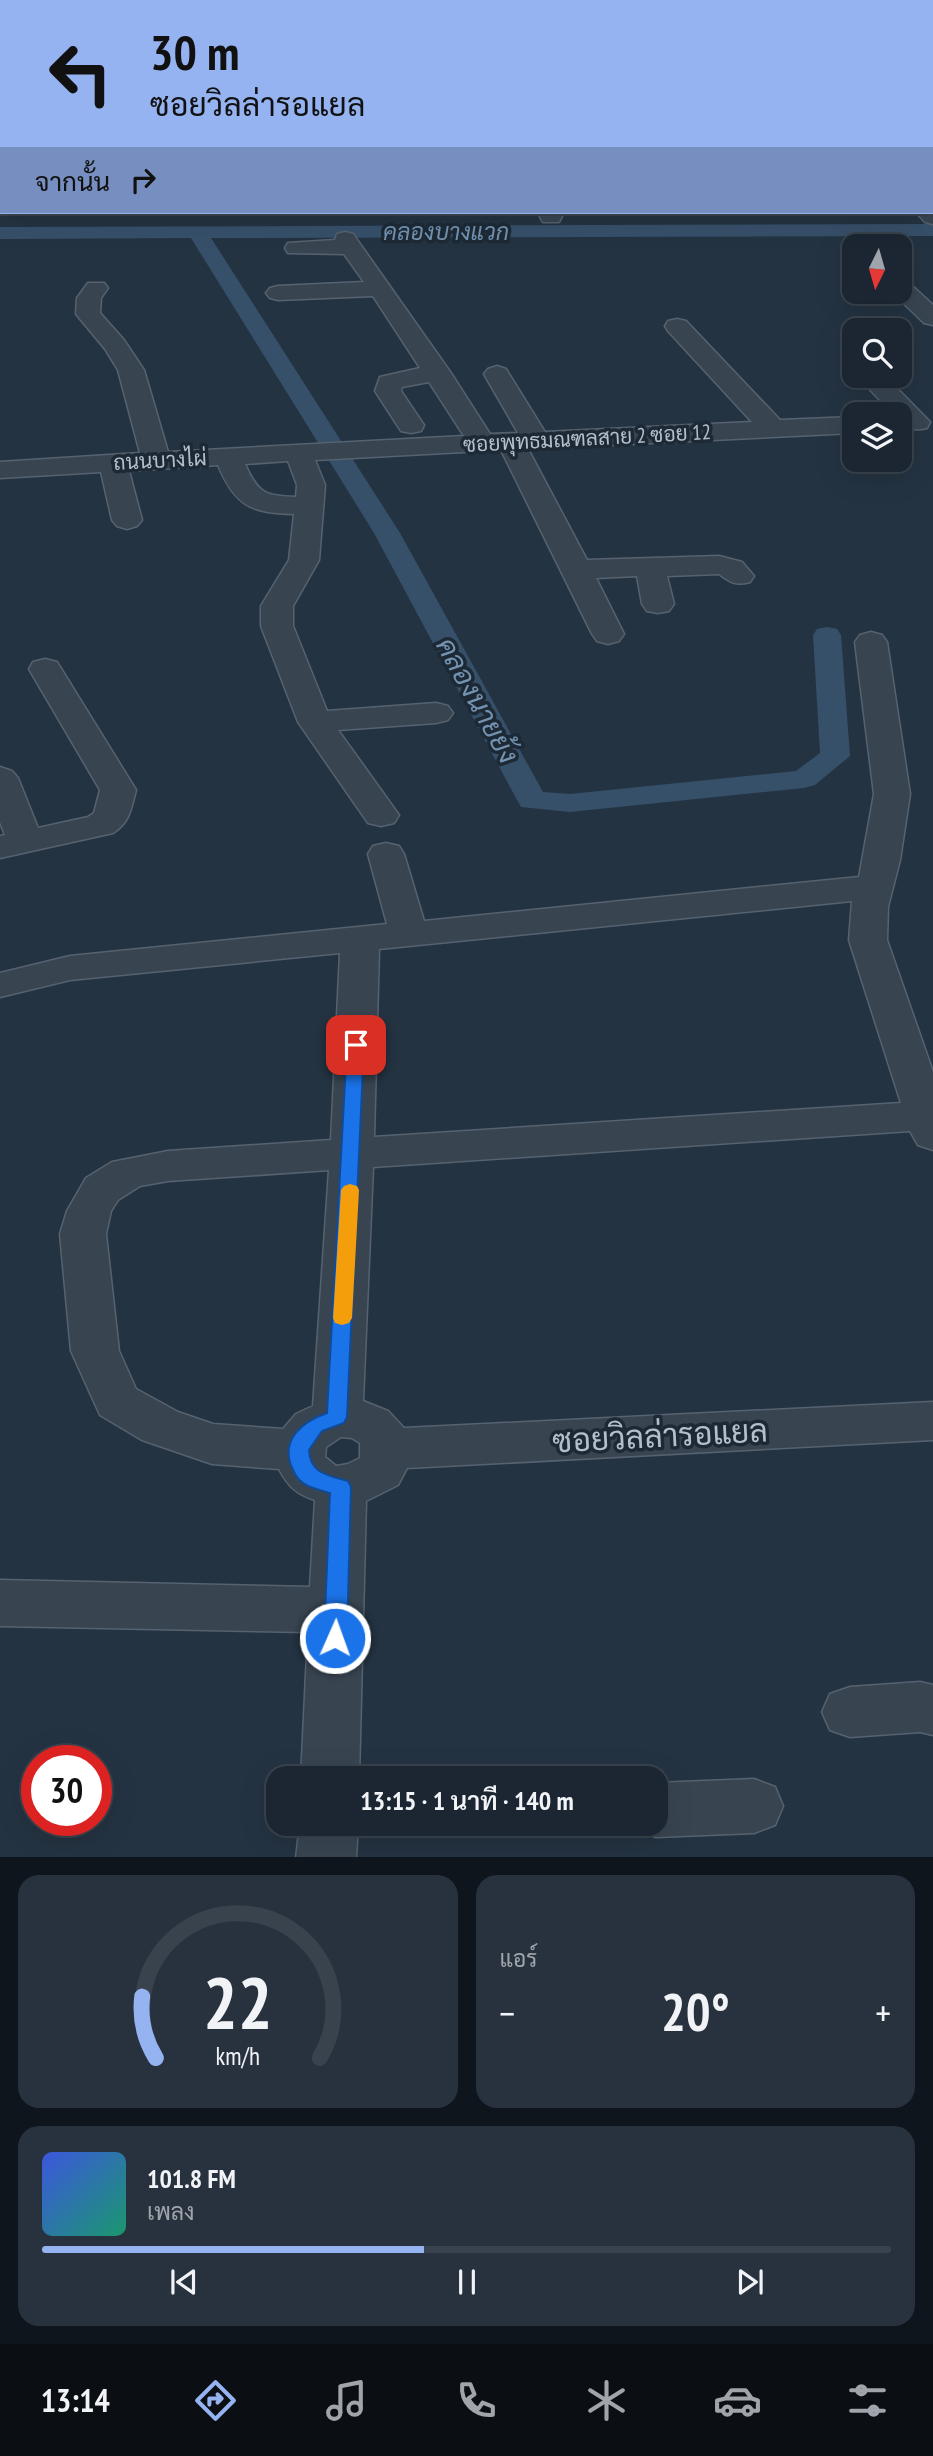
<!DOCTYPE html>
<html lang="th">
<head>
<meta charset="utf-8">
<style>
  body { margin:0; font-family:"PT Sans Narrow",Sarabun,sans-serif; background:#28323e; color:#f1f3f6; height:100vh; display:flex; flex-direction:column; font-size:26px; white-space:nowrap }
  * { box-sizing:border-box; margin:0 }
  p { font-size:23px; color:#a0a5ac }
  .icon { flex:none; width:38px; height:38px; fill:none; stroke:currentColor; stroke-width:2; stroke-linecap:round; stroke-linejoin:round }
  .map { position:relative; height:1857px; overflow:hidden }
  .sheet { display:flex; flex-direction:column; gap:18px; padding:18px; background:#0f151c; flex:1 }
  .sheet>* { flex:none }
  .top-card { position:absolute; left:0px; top:0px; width:934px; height:214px; box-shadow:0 7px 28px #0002,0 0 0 2px #39434d; background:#95b2f1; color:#111; overflow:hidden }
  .needle { width:46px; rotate:185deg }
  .buttons { position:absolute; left:842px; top:234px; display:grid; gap:14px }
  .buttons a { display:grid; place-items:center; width:70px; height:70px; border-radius:14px; background:#1b2632; box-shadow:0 7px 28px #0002,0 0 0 2px #39434d; font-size:35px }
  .speed { position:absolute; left:21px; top:1745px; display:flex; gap:14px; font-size:35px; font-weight:700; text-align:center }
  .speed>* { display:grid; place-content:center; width:91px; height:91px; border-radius:50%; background:#1b2632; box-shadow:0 7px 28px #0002,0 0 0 2px #39434d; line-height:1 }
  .speed .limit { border:10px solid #d22; background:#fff; color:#111 }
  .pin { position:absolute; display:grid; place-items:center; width:60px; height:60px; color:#fff; margin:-30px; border-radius:14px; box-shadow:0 4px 10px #0006 }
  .me { position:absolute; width:77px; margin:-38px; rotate:2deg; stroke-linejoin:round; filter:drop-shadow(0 0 5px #0008) }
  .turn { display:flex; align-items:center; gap:24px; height:147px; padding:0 35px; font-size:32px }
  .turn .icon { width:91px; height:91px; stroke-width:2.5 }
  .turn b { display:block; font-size:49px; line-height:60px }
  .then { display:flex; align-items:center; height:66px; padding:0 35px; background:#0003; gap:14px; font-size:26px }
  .big { font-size:52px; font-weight:600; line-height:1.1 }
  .sheet .card { flex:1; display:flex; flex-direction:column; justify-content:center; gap:10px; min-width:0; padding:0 24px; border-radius:21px; background:#28323e }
  .sheet .dial { align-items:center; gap:0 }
  .dial svg { height:182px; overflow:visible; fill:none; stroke:#39434d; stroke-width:7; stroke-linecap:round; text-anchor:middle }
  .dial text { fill:#f1f3f6; stroke:none }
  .song { display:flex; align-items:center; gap:21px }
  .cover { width:84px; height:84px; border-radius:10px; background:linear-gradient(135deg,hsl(230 70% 55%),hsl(160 70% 35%)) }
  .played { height:7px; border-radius:4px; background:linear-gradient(90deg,#95b2f1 45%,#39434d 45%) }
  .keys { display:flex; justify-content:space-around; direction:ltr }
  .heat { display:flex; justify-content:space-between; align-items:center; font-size:38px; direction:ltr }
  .sheet .tiles { flex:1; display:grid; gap:18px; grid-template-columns:1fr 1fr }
  .card:last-child { grid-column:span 2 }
  .trip { position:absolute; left:266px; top:1766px; width:402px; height:70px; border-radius:21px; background:#1b2632; box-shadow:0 7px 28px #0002,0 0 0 2px #39434d; font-weight:600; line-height:70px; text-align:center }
  .menu { display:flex; height:112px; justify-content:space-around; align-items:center; background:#0b0f14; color:#a0a5ac }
  .menu .icon { width:49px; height:49px }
  .menu .current { color:#95b2f1 }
  .menu b { font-size:32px; color:#f1f3f6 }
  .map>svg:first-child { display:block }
</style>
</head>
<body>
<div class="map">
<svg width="933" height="1858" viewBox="0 0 933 1858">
  <rect width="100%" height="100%" fill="#243342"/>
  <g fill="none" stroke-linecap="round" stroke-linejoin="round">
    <g fill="#37506a" fill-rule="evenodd">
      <polygon points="101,0 115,0 100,2"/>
      <polygon points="0,165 2,165 0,178"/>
      <polygon points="933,224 933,236 211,238 400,533 543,792 570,794 796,771 820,753 813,635 817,629 827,627 837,629 841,635 850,756 815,785 804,788 570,812 521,807 517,800 374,533 191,238 0,239 0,227"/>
    </g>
    <g stroke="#56626f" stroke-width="3">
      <g id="minor">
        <polygon points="406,0 424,0 405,2"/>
        <polygon points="451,0 469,0 450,2"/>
        <polygon points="546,0 564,0 565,2 548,2"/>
        <polygon points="612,0 661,0 662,2 614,2"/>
        <rect x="0" y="20" width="2" height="10"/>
        <rect x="0" y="54" width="2" height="12"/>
        <rect x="0" y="92" width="2" height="12"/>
        <polygon points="933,207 933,224 925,222 916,212 933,212"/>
        <polygon points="542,212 564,212 559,222 543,222 540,217"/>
        <path d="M345,232L353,234L451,373L490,434L518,433L484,374L488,369L497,366L506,369L545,432L752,422L668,331L665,326L668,321L677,319L686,321L780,420L854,417V433L528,449L587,560L719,556L742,562L754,576L750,582C735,586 730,582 719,574L667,576L674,604L669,611L658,613L647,611L642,604L637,576L596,578L624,634L619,641L608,644L597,641L592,634L501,450L315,460L325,485L319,560L293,606V626L327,711L436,703L448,706L453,713L448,720L436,723L338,730L399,815L394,823L381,826L368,823L298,722L261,626V606L289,560L294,514C251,513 235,506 218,465L129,471L142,520L137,526L127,529L117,526L112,520L101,472L0,478V462L140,453L118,370L105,349L76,314L77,298L88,283H104L108,288L101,298L100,313L124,340L144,370L168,452L464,436L429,382L402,387L401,391L424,425L421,431L411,433L401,431L375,391L380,377L420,368L373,296L278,300L270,298L266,293L270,288L278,286L364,282L344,254L288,253L285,248L288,243L335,240L337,234ZM288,461L297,485L296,497C264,496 258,493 245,464Z"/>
        <polygon points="900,280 908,282 933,305 933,325 924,323 892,292 900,292"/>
        <path d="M857,376H885L930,422L927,428C914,431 908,429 900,420V415H894Z"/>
        <path d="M871,632L882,635L887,642L910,794L900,860L888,907L887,940L933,1072V1150L918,1145L910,1131L373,1167L363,1401L388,1411L404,1428L933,1402V1440L407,1468L398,1485L366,1501L359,1778H301L308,1632L0,1626V1580L310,1587L315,1500C296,1494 288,1486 279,1469L212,1464L142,1440L100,1415L71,1351L60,1234L67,1211L86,1178L112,1162L168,1151L331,1140L340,953L70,980L0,997V973L70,956L387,924L368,854L373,846L386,843L399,846L404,854L424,921L859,877L874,794L855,642L860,635ZM852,901L849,940L901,1103L374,1137L379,949ZM329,1170L313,1406L296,1414L283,1429L213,1424L178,1412L136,1389L119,1351L106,1234L111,1211L118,1200L140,1186L168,1181ZM341,1437L352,1438L360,1443V1458L348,1464L336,1466L325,1457L326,1447Z"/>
        <path d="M45,659L57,662L136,790C131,809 130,822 113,833L0,858V836L5,835L0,822V767L12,771L18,778L38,828L88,817L94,813L100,790L29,669L33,662Z"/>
        <polygon points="920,1682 933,1685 933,1735 920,1732 850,1737 830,1730 822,1712 830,1694 850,1687"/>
        <polygon points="754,1779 775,1787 783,1806 775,1825 754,1833 656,1837 635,1829 633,1824 656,1824 656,1783"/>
        <polygon points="300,1824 358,1824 356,1858 296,1858"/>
      </g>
    </g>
    <use href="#minor" fill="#384551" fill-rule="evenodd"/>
  </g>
  <path fill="#1a73e8" stroke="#114b97" stroke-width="2" d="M356,1040L364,1045L347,1417L344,1423L322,1431L309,1450C310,1474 328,1475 348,1481L351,1487L347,1638L343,1645L335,1648L327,1645L324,1638L330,1493C323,1491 315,1489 308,1486C301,1483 296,1477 293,1470C279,1441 301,1422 327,1413L347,1045Z"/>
  <polygon fill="#f59e0b" points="350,1184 357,1186 359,1190 352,1318 349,1323 342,1325 335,1323 333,1318 341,1190 344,1186"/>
  <g text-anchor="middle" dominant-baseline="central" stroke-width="7" stroke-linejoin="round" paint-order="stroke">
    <g font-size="21" fill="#b5bfcc" stroke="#1d2a36">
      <text transform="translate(587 438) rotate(-3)">ซอยพุทธมณฑลสาย 2 ซอย 12</text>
      <text transform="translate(160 460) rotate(-3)">ถนนบางไผ่</text>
    </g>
    <g font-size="23" font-style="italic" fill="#7393b1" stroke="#1d2a36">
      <text x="446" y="231">คลองบางแวก</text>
    </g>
    <g font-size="28" font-style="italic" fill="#7393b1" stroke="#1d2a36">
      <text transform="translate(478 700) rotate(61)">คลองนายย้ง</text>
    </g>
    <g font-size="32" fill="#b5bfcc" stroke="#1d2a36">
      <text transform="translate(660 1435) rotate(-3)">ซอยวิลล่ารอแยล</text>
    </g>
  </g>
</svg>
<div class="buttons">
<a><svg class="needle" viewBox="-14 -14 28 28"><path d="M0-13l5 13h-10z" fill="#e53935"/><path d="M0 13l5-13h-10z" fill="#a0a5ac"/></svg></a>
<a><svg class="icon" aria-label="search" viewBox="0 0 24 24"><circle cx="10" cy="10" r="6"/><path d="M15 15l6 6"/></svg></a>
<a><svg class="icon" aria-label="layers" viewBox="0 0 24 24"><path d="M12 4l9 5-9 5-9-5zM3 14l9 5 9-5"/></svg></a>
</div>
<div class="speed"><div class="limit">30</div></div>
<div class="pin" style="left:356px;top:1045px;background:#d93025"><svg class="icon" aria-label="arrive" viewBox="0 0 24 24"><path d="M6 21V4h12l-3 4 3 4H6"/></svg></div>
<svg class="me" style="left:335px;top:1638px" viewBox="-20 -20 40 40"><circle r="17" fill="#1a73e8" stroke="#fff" stroke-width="3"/><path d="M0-11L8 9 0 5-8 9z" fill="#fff"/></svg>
<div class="trip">13:15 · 1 นาที · 140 m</div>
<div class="top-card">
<div class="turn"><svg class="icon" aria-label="left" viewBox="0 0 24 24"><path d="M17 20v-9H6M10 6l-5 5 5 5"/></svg><div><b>30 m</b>ซอยวิลล่ารอแยล</div></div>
<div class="then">จากนั้น<svg class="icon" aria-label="right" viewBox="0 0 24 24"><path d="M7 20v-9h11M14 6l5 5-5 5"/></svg></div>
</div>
</div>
<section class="sheet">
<div class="tiles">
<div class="card dial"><svg viewBox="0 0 100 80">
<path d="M14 69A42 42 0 1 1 86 69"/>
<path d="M14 69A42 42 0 0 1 8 42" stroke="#95b2f1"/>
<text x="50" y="56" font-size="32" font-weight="700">22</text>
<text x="50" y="72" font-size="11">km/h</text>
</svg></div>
<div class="card"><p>แอร์</p>
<div class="heat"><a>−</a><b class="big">20°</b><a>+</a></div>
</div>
<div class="card">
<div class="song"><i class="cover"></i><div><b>101.8 FM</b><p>เพลง</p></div></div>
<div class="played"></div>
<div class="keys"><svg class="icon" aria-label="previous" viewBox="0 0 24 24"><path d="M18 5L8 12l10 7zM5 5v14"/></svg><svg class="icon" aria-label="pause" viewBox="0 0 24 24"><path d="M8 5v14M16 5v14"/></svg><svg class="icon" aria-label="next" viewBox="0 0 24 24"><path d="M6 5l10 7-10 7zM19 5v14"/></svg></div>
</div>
</div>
</section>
<nav class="menu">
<b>13:14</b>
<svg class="icon current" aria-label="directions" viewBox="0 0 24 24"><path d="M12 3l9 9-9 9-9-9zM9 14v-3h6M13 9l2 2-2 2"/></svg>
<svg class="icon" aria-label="music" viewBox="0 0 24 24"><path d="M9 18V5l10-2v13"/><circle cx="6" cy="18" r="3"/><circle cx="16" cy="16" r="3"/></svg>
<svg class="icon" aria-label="phone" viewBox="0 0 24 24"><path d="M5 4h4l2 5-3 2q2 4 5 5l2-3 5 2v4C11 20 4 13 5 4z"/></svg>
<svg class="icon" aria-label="climate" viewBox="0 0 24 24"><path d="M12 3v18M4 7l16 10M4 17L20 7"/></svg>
<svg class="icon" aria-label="car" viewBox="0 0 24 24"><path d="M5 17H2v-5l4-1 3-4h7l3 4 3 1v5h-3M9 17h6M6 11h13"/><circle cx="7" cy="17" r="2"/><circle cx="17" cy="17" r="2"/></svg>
<svg class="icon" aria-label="filters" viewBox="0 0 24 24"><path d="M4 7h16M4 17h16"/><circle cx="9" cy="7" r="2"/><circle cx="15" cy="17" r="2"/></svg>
</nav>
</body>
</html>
